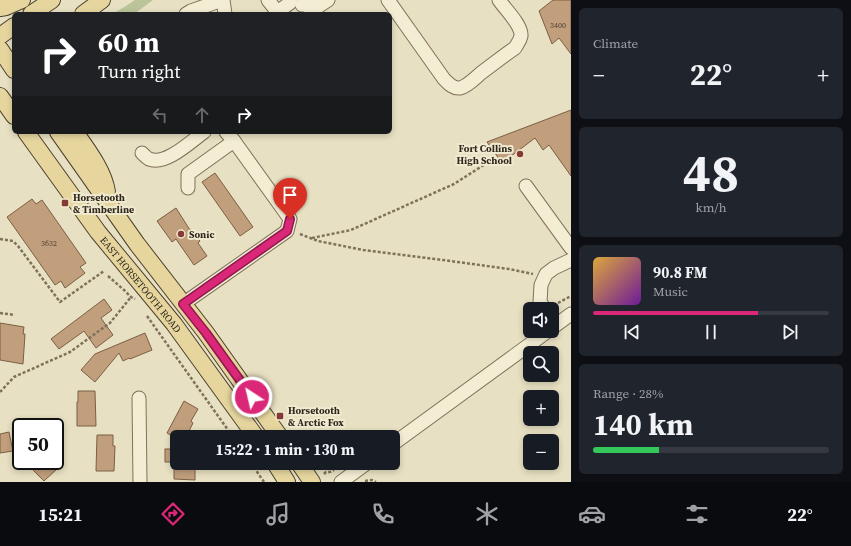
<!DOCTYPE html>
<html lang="en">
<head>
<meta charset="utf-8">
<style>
  body { margin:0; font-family:"Source Serif 4",serif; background:#20242c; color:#f1f3f6; height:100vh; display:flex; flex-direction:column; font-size:15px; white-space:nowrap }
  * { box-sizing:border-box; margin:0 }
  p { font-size:13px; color:#9ea1a6 }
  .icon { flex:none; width:22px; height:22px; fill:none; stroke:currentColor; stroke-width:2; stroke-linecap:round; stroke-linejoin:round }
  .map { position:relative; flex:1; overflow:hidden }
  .sheet { display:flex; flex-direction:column; gap:8px; padding:8px; background:#0d0f14; width:280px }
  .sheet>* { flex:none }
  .guide { position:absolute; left:12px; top:12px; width:380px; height:122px; border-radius:6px; box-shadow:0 2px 6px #0003; background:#202124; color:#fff; overflow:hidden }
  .buttons { position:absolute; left:523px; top:302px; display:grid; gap:8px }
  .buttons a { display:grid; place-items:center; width:36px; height:36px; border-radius:6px; background:#171b24; box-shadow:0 2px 6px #0003; font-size:20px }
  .speed { position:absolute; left:12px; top:418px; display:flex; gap:8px; font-size:20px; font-weight:700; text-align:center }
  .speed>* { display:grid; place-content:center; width:52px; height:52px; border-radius:50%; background:#171b24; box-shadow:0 2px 6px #0003; line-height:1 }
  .speed .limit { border:2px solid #111; border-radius:6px; background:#fff; color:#111 }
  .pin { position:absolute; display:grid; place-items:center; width:34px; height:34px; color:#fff; margin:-41px -17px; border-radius:50% 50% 50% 0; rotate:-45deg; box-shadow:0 0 4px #0007 }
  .pin .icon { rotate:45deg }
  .me { position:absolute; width:44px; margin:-22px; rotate:325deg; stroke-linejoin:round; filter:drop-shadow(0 0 3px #0008) }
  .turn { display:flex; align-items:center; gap:14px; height:84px; padding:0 20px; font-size:18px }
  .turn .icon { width:52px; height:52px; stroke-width:2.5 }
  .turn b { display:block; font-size:28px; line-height:34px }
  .lanes { display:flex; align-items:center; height:38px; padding:0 20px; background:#0003; justify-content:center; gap:20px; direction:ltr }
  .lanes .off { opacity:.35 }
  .big { font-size:30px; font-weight:700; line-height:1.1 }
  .sheet .tile { flex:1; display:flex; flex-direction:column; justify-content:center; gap:6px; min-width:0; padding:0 14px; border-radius:6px; background:#20242c }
  .sheet .dial { align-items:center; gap:0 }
  .dial b { font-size:52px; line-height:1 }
  .song { display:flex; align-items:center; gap:12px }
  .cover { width:48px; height:48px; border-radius:6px; background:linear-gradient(135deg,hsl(40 70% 55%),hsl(280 70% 35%)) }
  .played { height:4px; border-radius:2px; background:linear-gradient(90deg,#db2777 70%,#363941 70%) }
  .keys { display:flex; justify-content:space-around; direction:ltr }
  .heat { display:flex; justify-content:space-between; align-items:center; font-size:22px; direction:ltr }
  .charge { height:6px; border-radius:3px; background:linear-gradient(90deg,#34c759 28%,#363941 0) }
  .trip { position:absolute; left:170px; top:430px; width:230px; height:40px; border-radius:6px; background:#171b24; box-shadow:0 2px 6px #0003; font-weight:700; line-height:40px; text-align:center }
  .tab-bar { display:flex; height:64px; justify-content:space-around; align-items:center; background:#090b0e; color:#9ea1a6 }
  .tab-bar .icon { width:28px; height:28px }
  .tab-bar .selected { color:#db2777 }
  .tab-bar b { font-size:18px; color:#f1f3f6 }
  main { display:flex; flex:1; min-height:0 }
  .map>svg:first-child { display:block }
</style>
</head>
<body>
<main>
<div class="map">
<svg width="571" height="482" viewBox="0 0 571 482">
  <rect width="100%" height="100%" fill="#e7e0c2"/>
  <polygon fill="#bac498" points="135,0 153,0 134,14 112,14 126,6"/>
  <g fill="#c19f7c" stroke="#7b5f44">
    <polygon points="553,0 571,0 571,54 559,38 552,44 539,11"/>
    <polygon points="571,110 571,176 549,145 543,150 535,138 502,163 487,142"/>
    <polygon points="215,173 253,227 240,236 202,182"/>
    <polygon points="32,199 36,204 42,200 86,263 80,267 85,273 65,288 61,281 55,285 7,217"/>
    <polygon points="176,208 190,230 191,229 200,241 198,243 207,256 194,265 176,239 172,242 157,221"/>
    <polygon points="104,299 112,310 101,318 113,335 96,348 84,331 59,349 51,339"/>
    <polygon points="0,323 24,327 23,334 25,334 23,364 0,360"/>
    <polygon points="145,333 152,350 130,359 129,358 123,361 119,353 95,382 81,370 95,354"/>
    <polygon points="78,391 95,391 96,426 77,426 77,402 78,402"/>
    <polygon points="184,401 198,409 191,421 193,423 186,437 174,437 167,433"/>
    <polygon points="9,432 13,451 0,453 0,434"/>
    <polygon points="97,435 113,435 113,446 115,446 114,471 96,471"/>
    <rect x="165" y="449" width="12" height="13"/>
    <polygon points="24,461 50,461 57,469 44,481"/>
    <polygon points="174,463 195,463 195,480 174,479"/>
  </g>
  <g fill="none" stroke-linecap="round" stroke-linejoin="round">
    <g stroke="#7f715b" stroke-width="15">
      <g id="minor">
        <polyline points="223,0 225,14"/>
        <polyline points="268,0 279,14"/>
        <path d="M388,0L444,79C448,83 453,89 460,88C468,86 475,78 481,73C492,65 503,56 515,48C517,44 520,41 521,36C522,25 505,9 499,0"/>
        <polyline points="302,5 304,4 321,4"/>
        <polyline points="277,12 290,3 291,0"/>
        <polyline points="310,12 328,0"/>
        <polyline points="186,14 191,11 222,0"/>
        <path d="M142,153C144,155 147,158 149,159C166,166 191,141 204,132"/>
        <polyline points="526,186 571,248"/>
        <polyline points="188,188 188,174 234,141"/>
        <polyline points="183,304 287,231 290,219 234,141 226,132"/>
        <polyline points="545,309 540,302 541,285 546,274 554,268 571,260"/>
        <polyline points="552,328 571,314"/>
        <polyline points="139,398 140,482"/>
        <polyline points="393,444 548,331"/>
        <polyline points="341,482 367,463"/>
      </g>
    </g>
    <g stroke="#4d402f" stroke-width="18">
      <g id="major">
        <polyline points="0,8 6,7 22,0"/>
        <polyline points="31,14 52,0"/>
        <polyline points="83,14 102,0"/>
        <polyline points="0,36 14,26"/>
        <polyline points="0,49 14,70"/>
        <polyline points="0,96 14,116"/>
        <path id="s1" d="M26,132L98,232L174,324L256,437"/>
        <polyline points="58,132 137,244 206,333 280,437"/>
        <path d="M75,132C87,149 104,171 107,192"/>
        <polyline points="275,463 287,482"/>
        <polyline points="299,463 312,482"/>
      </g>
    </g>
    <g stroke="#7f715b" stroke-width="2.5" stroke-dasharray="3 2" stroke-linecap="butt">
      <polyline points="300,234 318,241 363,250 443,260 509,269 533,274"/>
      <polyline points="312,238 351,230 454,184 490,161"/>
      <polyline points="0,239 13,241 18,246 60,302 104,271"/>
      <polyline points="108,276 124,290 131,297 135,299"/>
      <polyline points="558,303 571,296"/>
      <polyline points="0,313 15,315"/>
      <polyline points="147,316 233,437"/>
      <polyline points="0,392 14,377 70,352 110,323 131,297"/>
      <polyline points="251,463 264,482"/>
      <polyline points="324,474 326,472 330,472 334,470"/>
      <polyline points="365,481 372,480 376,482"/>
    </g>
    <use href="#minor" stroke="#f3edd4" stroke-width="13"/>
    <use href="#major" stroke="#e6d69e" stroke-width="16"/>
  </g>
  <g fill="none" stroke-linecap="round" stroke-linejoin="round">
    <g stroke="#8e194d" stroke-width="10">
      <polyline id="route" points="252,397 206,333 183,304 287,231 290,219"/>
    </g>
    <use href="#route" stroke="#db2777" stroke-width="7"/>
  </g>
  <g fill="#863a33" stroke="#f0ead0" stroke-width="1.5">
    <circle cx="520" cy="154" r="4"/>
    <rect x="61" y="199" width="8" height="8" rx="2"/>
    <circle cx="181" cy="234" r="4"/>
    <rect x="276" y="412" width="8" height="8" rx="2"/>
  </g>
  <g text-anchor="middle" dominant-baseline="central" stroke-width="4" stroke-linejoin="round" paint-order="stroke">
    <g font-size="8" fill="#544636">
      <text x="558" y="25">3400</text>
      <text x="49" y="243">3632</text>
    </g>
    <g font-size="10" font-weight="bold" fill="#30281e" stroke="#f0ead0" text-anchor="start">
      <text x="512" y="148" text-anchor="end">Fort Collins<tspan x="512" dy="12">High School</tspan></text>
      <text x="73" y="197">Horsetooth<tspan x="73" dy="12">&amp; Timberline</tspan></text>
      <text x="189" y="234">Sonic</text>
      <text x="288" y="410">Horsetooth<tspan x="288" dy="12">&amp; Arctic Fox</tspan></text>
    </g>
    <g font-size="10" fill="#30281e" stroke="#f0ead0">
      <text stroke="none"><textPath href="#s1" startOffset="191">EAST HORSETOOTH ROAD</textPath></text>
    </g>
  </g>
</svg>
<div class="buttons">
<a><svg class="icon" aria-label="sound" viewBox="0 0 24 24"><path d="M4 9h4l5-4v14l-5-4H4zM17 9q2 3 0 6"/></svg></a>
<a><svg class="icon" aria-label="search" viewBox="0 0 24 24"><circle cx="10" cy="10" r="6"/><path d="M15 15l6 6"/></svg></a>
<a>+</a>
<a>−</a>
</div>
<div class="speed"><div class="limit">50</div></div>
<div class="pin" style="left:290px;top:219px;background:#d93025"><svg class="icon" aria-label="arrive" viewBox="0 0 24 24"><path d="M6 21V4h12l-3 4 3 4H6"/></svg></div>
<svg class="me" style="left:252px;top:397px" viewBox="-20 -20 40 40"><circle r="17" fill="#db2777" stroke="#fff" stroke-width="3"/><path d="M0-11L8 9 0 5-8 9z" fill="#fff"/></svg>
<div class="trip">15:22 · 1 min · 130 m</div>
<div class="guide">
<div class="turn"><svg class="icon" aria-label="right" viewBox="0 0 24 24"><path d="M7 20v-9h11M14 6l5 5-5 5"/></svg><div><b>60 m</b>Turn right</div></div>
<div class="lanes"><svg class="icon off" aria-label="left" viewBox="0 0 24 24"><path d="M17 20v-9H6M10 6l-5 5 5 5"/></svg><svg class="icon off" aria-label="ahead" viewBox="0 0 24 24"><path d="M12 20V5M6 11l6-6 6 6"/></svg><svg class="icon" aria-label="right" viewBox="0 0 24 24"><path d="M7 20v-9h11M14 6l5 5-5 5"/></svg></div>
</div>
</div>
<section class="sheet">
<div class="tile"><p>Climate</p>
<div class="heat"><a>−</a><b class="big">22°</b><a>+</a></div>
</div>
<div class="tile dial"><b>48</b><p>km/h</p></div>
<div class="tile">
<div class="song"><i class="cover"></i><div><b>90.8 FM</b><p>Music</p></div></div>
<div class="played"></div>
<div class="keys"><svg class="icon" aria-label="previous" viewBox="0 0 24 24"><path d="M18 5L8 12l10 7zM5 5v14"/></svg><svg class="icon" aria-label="pause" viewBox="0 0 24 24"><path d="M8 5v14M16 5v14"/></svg><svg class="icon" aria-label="next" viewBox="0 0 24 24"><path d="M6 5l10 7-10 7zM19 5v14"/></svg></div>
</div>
<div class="tile"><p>Range · 28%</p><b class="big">140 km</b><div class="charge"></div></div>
</section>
</main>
<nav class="tab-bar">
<b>15:21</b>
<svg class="icon selected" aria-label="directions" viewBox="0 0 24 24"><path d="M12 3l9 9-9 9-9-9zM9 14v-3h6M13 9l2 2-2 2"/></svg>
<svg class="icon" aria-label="music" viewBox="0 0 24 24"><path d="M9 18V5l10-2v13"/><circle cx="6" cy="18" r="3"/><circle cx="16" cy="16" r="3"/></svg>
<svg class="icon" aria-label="phone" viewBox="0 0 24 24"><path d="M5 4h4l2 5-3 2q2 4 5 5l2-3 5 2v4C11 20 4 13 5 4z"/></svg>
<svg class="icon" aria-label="climate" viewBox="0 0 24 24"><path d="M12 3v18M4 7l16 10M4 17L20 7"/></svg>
<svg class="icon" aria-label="car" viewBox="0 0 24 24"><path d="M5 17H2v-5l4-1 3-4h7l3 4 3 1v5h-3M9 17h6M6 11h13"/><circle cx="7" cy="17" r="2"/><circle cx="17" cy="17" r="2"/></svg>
<svg class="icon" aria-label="filters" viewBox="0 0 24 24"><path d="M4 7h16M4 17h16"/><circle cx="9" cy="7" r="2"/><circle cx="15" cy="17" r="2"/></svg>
<b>22°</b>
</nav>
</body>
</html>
